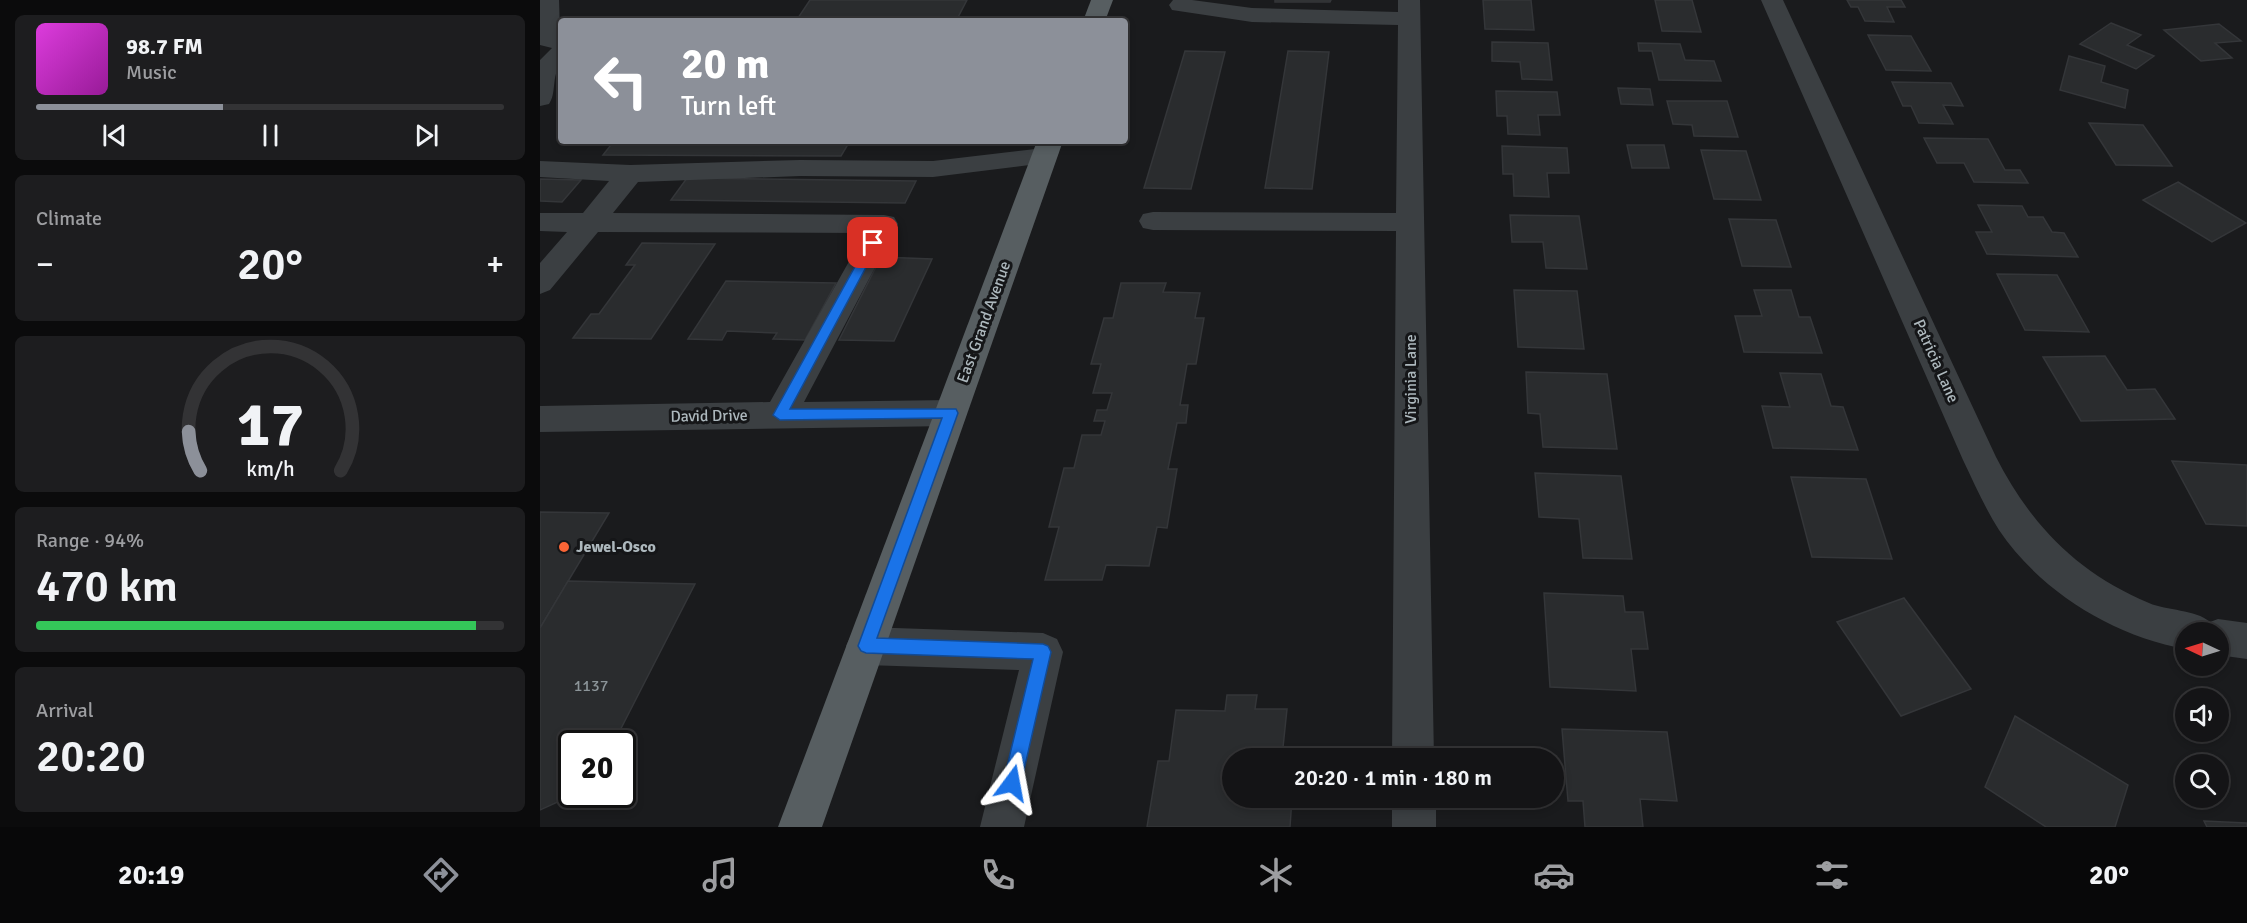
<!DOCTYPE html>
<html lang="en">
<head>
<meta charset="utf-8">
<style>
  body { margin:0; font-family:Signika,sans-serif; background:#1d1d1f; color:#f1f3f6; height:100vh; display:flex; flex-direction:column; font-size:22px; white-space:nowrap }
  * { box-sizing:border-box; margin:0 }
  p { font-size:20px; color:#9d9ea1 }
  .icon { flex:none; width:33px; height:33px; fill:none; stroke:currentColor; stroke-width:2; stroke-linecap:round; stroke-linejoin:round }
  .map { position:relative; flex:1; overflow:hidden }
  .drawer { display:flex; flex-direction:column; gap:15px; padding:15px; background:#0b0b0c; width:540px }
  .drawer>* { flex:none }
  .banner { position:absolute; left:18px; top:18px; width:570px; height:126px; border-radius:6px; box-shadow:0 3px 9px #0003,0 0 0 2px #333335; background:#8c9099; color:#fff; overflow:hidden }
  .needle { width:39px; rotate:274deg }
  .tools { position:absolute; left:1635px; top:622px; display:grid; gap:12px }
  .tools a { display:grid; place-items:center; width:54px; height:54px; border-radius:50%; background:#141416; box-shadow:0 3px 9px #0003,0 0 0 2px #333335; font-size:30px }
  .speed { position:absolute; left:18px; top:730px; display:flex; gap:12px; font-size:30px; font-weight:700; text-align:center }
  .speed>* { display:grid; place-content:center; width:78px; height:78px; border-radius:50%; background:#141416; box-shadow:0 3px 9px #0003,0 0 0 2px #333335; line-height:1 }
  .speed .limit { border:3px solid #111; border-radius:9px; background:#fff; color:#111 }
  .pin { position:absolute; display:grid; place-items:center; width:51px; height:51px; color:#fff; margin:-26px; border-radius:12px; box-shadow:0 3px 9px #0006 }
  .me { position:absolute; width:66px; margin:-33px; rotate:13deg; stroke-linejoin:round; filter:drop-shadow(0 0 4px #0008) }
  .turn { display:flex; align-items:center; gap:21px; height:126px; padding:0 24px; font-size:27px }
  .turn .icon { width:78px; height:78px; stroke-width:2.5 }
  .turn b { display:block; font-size:42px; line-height:51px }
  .big { font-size:45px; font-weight:600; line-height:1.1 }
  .drawer .card { flex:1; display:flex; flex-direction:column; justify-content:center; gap:9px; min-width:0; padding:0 21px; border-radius:9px; background:#1d1d1f }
  .drawer .dial { align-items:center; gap:0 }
  .dial svg { height:156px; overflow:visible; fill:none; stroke:#333335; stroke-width:7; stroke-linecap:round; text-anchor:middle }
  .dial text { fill:#f1f3f6; stroke:none }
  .song { display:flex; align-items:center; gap:18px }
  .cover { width:72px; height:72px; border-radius:9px; background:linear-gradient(135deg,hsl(300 70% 55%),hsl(300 70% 35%)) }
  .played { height:6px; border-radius:3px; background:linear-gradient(90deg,#8c9099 40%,#333335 40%) }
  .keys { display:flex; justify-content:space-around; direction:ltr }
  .heat { display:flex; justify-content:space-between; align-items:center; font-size:33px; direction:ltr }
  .charge { height:9px; border-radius:4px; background:linear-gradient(90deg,#34c759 94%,#333335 0) }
  .trip { position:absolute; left:682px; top:748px; width:342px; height:60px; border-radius:30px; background:#141416; box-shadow:0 3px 9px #0003,0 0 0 2px #333335; font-weight:600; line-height:60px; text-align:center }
  .tabs { display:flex; height:96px; justify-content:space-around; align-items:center; background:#080809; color:#9d9ea1 }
  .tabs .icon { width:42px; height:42px }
  .tabs .active { color:#8c9099 }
  .tabs b { font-size:27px; color:#f1f3f6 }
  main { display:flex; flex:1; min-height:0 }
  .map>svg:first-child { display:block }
</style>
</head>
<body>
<main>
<section class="drawer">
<div class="card">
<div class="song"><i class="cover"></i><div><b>98.7 FM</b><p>Music</p></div></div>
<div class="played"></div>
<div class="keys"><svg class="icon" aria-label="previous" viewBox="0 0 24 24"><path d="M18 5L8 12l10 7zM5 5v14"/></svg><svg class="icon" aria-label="pause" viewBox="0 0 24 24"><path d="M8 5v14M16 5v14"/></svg><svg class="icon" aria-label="next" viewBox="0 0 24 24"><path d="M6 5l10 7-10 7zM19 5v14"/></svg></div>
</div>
<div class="card"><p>Climate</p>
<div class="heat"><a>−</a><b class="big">20°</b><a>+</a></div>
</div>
<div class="card dial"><svg viewBox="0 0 100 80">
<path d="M14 69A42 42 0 1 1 86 69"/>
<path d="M14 69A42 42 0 0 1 8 49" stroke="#8c9099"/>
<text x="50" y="56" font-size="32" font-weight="700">17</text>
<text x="50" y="72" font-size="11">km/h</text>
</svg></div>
<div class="card"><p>Range · 94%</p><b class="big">470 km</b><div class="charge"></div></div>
<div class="card"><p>Arrival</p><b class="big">20:20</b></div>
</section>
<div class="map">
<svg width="1707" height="827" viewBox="0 0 1707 827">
  <rect width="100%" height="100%" fill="#1a1b1d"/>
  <g fill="#2a2c2e" stroke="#343639" stroke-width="1.5">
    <polygon points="270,0 427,0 416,21 256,21"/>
    <polygon points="735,0 791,0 790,2 735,2"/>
    <polygon points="943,0 991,0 994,30 945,29"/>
    <polygon points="1115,0 1152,0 1161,32 1122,31"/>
    <polygon points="1307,0 1361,0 1365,7 1347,7 1354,22 1325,21 1318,7 1311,7"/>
    <polygon points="1571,23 1601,35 1587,45 1614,56 1596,69 1540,44"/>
    <polygon points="1679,24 1701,41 1675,43 1692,58 1661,61 1624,30"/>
    <polygon points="1328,35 1371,36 1391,71 1346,70"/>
    <polygon points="952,42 1008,43 1012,80 982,79 980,62 952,61"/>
    <polygon points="1098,43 1140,44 1145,60 1174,61 1181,81 1119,80 1112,51 1099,51"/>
    <polygon points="645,51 685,52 651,189 604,188"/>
    <polygon points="748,51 789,52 772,189 725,188"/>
    <polygon points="1529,56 1565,66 1561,82 1588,90 1585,108 1520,90"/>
    <polygon points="1352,82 1411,83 1423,106 1403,105 1413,124 1379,123 1371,106 1363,106"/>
    <polygon points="1078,88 1110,89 1113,105 1081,104"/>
    <polygon points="956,91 1017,92 1020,115 998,115 1000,135 968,134 967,116 957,116"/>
    <polygon points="1127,101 1187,101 1198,137 1154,136 1152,125 1133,124"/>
    <polygon points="1549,123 1603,125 1632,166 1576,165"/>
    <polygon points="1384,138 1448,139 1465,170 1480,170 1488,183 1434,182 1424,163 1397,163"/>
    <polygon points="74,141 310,141 301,156 63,155"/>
    <polygon points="1087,145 1124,145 1129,168 1092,168"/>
    <polygon points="962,146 1027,148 1029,173 1007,173 1009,197 974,196 973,174 963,174"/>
    <polygon points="1161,150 1206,151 1221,200 1174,199"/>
    <polygon points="147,178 376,181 365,203 131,200"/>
    <polygon points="0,179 41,180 22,202 0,201"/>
    <polygon points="1638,182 1706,223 1672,242 1603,200"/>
    <polygon points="1438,205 1482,206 1488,217 1503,217 1512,232 1524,233 1538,257 1447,254 1436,232 1452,232"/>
    <polygon points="970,215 1039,216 1047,269 1006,268 1003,242 972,242"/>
    <polygon points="1189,219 1236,220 1251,267 1202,266"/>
    <polygon points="102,243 175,244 111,339 33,338 51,314 59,314 95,265 86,265"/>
    <polygon points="341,257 392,259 354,341 299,340"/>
    <polygon points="1457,274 1517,275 1549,332 1485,330"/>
    <polygon points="186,281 296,283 265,340 233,339 237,333 187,331 182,340 148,339"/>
    <polygon points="581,283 626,283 623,292 660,293 655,318 664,318 656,364 647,364 640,405 648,405 646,423 637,423 628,469 637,469 627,528 617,527 609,566 566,565 562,580 505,580 519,527 509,527 524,468 534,468 542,435 561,435 565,421 554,421 557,410 567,410 572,393 553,393 561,364 551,364 564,318 573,318"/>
    <polygon points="974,290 1037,291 1044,349 978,347"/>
    <polygon points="1214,290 1251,290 1259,317 1270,317 1282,353 1204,352 1195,316 1222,316"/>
    <polygon points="1565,356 1587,390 1615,389 1635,419 1541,421 1503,357"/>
    <polygon points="986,372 1067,374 1077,449 1003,447 1000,414 988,413"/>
    <polygon points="1240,373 1281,374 1291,406 1303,407 1318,450 1233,448 1222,406 1250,407"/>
    <polygon points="1632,461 1707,465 1707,526 1666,524"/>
    <polygon points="995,473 1081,476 1092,559 1043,558 1039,519 999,517"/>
    <polygon points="1251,477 1326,479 1352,559 1272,557"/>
    <polygon points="0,512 69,513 0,628"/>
    <polygon points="28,581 155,584 73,744 32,744 33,795 0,810 0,628"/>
    <polygon points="1004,593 1083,596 1085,612 1103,612 1108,649 1091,649 1096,691 1010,687"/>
    <polygon points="1364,598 1431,689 1361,716 1297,622"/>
    <polygon points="687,695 717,695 715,709 747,709 742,757 755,757 755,759 693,759 693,798 752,798 750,827 607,827 618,761 629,761 636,710 685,711"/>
    <polygon points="1475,716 1588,785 1575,827 1506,827 1445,787"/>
    <polygon points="1022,729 1127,732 1137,801 1100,799 1103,827 1045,827 1043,801 1028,801"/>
    <polygon points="1664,821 1707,823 1707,827 1667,827"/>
  </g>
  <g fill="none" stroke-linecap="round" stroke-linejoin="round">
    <g fill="#3b3f42" fill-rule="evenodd">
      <path d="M0,0H19L21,65C11,75 17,93 9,104L0,106V60L12,48L0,45Z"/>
      <polygon points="633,0 652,0 712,8 858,12 858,0 880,0 894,759 852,759 856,231 613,230 603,228 599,221 603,214 613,212 856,213 858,25 712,22 632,10 629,5"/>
      <path d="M1221,0H1243L1456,457C1491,525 1537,573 1609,603C1627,611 1655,609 1670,622L1678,619L1707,623V659L1678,655V633H1646V649C1573,636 1500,591 1459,530C1445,508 1434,483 1423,460Z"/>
      <polygon points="504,148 513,150 517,156 513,162 393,177 260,176 98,182 73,213 344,215 354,217 358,224 264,402 411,400 423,404 427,413 423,422 411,426 0,432 0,406 230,402 325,233 58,232 10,290 0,294 0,263 27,232 0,231 0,213 43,213 69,181 0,177 0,161 90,165 260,160 393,161"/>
      <polygon points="326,627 503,633 517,639 523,652 484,827 440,827 479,670 326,665 312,659 306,646 312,633"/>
      <rect x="852" y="798" width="44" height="29"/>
    </g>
    <g fill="#575e61" fill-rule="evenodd">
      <polygon points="551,0 573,0 565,21 543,21"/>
      <polygon points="497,141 523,141 282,827 238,827"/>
    </g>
  </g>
  <polygon fill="#1a73e8" stroke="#114b97" stroke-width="1.5" points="333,239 339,243 250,409 416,409 418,413 337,638 503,644 508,646 511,652 481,783 479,789 472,792 466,789 463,783 493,659 326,653 321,651 318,646 402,418 240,420 233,415 328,243"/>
  <circle fill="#f96536" stroke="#151618" stroke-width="2" cx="24" cy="547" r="6"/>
  <g text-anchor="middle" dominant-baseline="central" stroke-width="6" stroke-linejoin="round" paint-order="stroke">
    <g font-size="16" fill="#adb8bd" stroke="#151618">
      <text transform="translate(444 322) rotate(-70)">East Grand Avenue</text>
      <text transform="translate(1396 361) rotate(66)">Patricia Lane</text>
      <text transform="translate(871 379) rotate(-90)">Virginia Lane</text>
      <text transform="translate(169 416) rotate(-1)">David Drive</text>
    </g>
    <g font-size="16" font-weight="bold" fill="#adb8bd" stroke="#151618" text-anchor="start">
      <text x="36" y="547">Jewel-Osco</text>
    </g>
    <g font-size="16" fill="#8c9599">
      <text x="51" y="686">1137</text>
    </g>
  </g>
</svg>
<div class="tools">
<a><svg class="needle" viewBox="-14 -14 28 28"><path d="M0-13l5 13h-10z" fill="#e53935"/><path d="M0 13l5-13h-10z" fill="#9d9ea1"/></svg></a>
<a><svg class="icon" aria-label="sound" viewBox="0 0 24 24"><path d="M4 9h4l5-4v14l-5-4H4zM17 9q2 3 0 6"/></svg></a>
<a><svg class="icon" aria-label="search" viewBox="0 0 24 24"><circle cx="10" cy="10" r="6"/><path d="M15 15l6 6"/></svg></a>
</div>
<div class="speed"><div class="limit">20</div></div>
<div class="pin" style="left:333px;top:243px;background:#d93025"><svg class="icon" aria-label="arrive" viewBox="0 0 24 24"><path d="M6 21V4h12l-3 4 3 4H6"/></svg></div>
<svg class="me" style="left:472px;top:783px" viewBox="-20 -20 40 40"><path d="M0-17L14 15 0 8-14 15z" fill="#1a73e8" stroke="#fff" stroke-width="4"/></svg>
<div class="trip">20:20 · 1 min · 180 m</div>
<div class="banner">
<div class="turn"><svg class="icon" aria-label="left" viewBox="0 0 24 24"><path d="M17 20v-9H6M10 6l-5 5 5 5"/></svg><div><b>20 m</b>Turn left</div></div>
</div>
</div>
</main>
<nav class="tabs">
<b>20:19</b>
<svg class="icon active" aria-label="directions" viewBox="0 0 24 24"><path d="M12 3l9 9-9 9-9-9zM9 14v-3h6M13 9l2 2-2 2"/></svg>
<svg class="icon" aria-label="music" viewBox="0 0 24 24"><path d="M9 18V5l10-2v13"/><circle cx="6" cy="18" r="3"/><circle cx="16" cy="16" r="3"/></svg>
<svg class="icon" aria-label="phone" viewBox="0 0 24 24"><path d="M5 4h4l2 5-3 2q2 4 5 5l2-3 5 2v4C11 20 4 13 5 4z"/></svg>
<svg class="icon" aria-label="climate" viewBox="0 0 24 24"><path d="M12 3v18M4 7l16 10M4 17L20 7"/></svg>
<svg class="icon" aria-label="car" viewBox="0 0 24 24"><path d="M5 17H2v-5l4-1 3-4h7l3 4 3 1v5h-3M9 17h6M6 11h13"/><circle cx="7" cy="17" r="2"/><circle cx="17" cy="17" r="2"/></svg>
<svg class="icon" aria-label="filters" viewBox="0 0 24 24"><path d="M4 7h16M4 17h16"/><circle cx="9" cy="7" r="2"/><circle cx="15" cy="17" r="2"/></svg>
<b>20°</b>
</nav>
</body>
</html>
